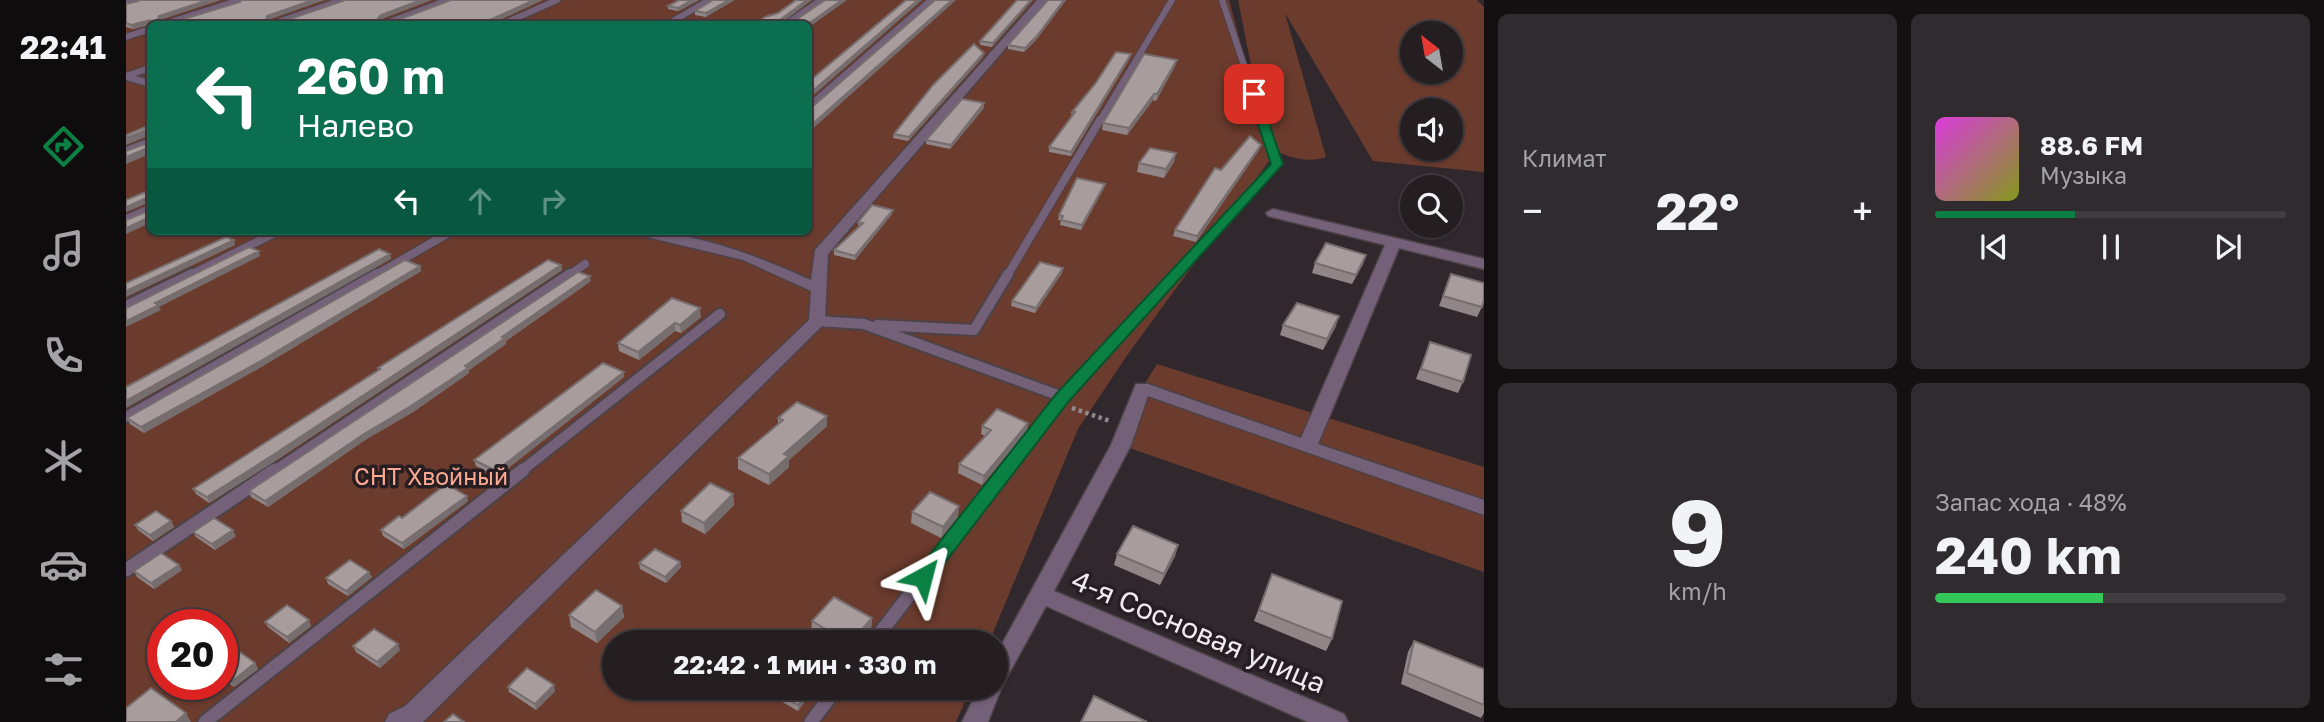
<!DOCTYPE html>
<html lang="ru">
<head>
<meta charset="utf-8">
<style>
  body { margin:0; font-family:"Golos Text",sans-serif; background:#302b2e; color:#f1f3f6; height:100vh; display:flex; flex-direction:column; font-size:26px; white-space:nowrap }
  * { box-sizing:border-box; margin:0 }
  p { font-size:23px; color:#a3a2a5 }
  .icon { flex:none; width:38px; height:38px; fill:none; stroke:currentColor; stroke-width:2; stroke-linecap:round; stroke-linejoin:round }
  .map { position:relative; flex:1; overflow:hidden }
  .sheet { display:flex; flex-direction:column; gap:14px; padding:14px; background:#141012; width:840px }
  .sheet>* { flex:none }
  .top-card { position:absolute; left:21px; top:21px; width:665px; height:214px; border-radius:10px; box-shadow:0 2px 5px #0004,0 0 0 2px #413c3f; background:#0b6e4f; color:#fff; overflow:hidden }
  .needle { width:46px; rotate:329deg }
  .tools { position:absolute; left:1274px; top:21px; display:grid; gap:14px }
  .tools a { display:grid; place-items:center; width:63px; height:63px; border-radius:50%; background:#241e21; box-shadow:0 2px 5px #0004,0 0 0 2px #413c3f; font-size:35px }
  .speed { position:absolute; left:21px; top:609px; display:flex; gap:14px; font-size:35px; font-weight:700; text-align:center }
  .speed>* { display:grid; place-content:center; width:91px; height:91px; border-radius:50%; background:#241e21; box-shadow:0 2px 5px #0004,0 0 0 2px #413c3f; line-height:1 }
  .speed .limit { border:10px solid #d22; background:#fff; color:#111 }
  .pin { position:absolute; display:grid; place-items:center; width:60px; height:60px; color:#fff; margin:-30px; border-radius:14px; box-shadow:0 4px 10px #0006 }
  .me { position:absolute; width:77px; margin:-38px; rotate:38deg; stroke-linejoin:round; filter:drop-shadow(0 0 5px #0008) }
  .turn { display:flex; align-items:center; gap:24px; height:147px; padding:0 35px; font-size:32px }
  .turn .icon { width:91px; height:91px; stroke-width:2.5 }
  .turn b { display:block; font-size:49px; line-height:60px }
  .lanes { display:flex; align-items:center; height:66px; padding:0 35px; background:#0003; justify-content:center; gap:35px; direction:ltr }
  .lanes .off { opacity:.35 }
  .big { font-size:52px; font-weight:700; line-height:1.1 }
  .sheet .widget { flex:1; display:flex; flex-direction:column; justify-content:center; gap:10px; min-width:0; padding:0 24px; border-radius:10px; background:#302b2e }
  .sheet .dial { align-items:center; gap:0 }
  .dial b { font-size:91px; line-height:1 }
  .song { display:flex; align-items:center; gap:21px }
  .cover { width:84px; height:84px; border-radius:10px; background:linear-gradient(135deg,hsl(300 70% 55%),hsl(70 70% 35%)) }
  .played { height:7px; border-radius:4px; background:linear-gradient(90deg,#0b8043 40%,#413c3f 40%) }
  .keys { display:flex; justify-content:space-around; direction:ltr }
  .heat { display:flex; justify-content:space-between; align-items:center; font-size:38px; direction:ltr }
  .charge { height:10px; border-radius:5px; background:linear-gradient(90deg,#34c759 48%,#413c3f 0) }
  .sheet .tiles { flex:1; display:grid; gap:14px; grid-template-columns:repeat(2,1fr) }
  .trip { position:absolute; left:476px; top:630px; width:406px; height:70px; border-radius:35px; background:#241e21; box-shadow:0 2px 5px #0004,0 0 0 2px #413c3f; font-weight:700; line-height:70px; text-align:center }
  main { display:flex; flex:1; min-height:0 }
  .dock { display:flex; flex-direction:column; width:126px; justify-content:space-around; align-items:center; background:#0e0c0d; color:#a3a2a5 }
  .dock .icon { width:49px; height:49px }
  .dock .selected { color:#0b8043 }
  .dock b { font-size:32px; color:#f1f3f6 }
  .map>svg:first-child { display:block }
</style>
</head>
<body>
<main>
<nav class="dock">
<b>22:41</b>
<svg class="icon selected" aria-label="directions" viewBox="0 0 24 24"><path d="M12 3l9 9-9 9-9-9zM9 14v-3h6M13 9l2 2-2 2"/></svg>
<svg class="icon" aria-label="music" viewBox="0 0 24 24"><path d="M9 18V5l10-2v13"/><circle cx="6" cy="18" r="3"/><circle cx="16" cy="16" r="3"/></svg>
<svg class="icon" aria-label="phone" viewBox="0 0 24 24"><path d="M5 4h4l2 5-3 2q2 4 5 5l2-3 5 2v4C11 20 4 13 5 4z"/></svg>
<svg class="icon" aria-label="climate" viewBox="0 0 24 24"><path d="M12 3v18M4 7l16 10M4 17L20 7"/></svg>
<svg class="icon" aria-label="car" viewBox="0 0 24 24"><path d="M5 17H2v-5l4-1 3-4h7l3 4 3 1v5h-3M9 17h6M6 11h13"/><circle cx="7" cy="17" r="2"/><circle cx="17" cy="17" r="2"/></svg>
<svg class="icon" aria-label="filters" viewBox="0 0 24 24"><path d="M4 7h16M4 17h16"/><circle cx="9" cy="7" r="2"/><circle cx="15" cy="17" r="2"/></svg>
</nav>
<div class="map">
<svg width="1358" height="722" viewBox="0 0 1358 722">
  <rect width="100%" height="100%" fill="#30282c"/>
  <g fill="#6b3b2d" fill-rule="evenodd">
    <path d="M0,0H1103L1137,126L1112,0H1351L1358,7V172L1247,161L1159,13L1200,157C1184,163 1163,158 1148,150L1146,157L1002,354L952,429L863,642H488V688H845L830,722H0ZM24,24H682V231H24ZM1286,33H1325V72H1286ZM1286,110H1325V149H1286ZM37,625H96V684H37Z"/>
    <polygon points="1031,364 1358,467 1358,572 995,445 1016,388"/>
  </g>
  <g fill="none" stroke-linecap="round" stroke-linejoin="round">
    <g stroke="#4b4347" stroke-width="8">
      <g id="lane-far3">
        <polyline points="1096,0 1137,122"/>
        <polyline points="0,3 11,0"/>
        <polyline points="38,24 114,0"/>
        <polyline points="146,24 216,0"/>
        <polyline points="258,24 322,0"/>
        <polyline points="377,24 431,0"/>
        <polyline points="542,24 583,0"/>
        <polyline points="660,24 695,0"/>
        <polyline points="0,37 24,29"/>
        <polyline points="0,76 24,68"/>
        <polyline points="682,107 805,0"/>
        <polyline points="973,122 1046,0"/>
      </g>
    </g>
    <g stroke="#4b4347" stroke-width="10">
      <g id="lane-far2">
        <polyline points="0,151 24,142"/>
        <polyline points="0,219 24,209"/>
        <polyline points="62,276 153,231"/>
        <polyline points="248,276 326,231"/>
        <polyline points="442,276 459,264"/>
        <polyline points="881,276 974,120"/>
        <polyline points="1048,276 1151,164 1136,120"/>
      </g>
    </g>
    <g stroke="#4b4347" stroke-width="14">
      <g id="lane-far1">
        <polyline points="0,306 66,274"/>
        <polyline points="691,321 738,324 937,397 879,472"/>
        <polyline points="751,325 848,330 882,274"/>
        <polyline points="937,397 1050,274"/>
        <polyline points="0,417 251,274"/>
        <polyline points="147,472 444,274"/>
        <polyline points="394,472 594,314"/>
      </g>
    </g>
    <g stroke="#4b4347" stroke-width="17">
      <g id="lane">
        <polyline points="0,570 149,470"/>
        <polyline points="747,642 880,470"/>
        <polyline points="79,722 397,470"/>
        <polyline points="685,722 711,688"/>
      </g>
    </g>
    <g stroke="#4b4347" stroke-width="3">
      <g id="street">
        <path d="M911,0H921L702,254L699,321L697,325L297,722H259L263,714L279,706L683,320L685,291L617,260L508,234L506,231C568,231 629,255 685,280L689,250Z"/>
        <polygon points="0,73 24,80 24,87 0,80"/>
        <polygon points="1147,209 1358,259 1358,269 1273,248 1192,444 1358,500 1358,515 1022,396 1005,445 928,591 1218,714 1222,722 1182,722 920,606 876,686 862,722 836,722 853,688 870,688 870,655 985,445 1010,384 1022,384 1175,438 1259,245 1142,216 1140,213"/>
      </g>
    </g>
    <polyline stroke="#928b8e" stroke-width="4.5" stroke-dasharray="3.5 3.5" stroke-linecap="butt" points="946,408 984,421"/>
    <use href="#lane-far3" stroke="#746078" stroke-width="6"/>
    <use href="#lane-far2" stroke="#746078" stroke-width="8"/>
    <use href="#lane-far1" stroke="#746078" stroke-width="10"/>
    <use href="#lane" stroke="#746078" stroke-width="13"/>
    <use href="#street" fill="#746078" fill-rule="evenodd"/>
  </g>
  <g fill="#908687">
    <polygon points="553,0 573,0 552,11 542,9 542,6"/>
    <polygon points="587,0 580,17 569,15 569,11"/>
    <polygon points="891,0 866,47 854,45 854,41"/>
    <polygon points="922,0 940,0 910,40 898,52 882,49 882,45"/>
    <polygon points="0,4 34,20 34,23 36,24 26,24 7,29 0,27"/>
    <polygon points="857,57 782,141 767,138 768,134"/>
    <polygon points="1004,58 945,156 923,152 923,147 947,116 945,116 946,112"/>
    <polygon points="1051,60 1049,66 1030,101 1027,100 1001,135 976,130 977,123"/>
    <polygon points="858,108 824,149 800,144 800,140"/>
    <polygon points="1133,150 1070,242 1047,236 1049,230 1095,170"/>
    <polygon points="1050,153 1048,162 1038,178 1011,172 1013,163"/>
    <polygon points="979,184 978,188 955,230 934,225 935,220 932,220 933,215"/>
    <polygon points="766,214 729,260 708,255 708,250 733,227 732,222"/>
    <polygon points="1240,255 1237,264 1226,284 1186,273 1189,263"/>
    <polygon points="435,265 436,270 149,461 83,503 70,494 67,489 253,370 252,368"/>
    <polygon points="294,266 295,271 135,367 18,433 4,424 1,418"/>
    <polygon points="937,268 936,273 909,313 885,306 886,301"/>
    <polygon points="1325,274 1356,307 1351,317 1313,306"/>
    <polygon points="465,281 380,341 380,344 343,370 343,373 287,412 239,440 142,507 125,497 123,491"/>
    <polygon points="546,298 575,317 555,333 549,331 513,360 493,351 492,343"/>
    <polygon points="1157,325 1210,326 1197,350 1154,335"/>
    <polygon points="1304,342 1337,382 1332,393 1290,379"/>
    <polygon points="498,377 371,477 350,466 348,460"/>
    <polygon points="701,416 701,426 663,460 663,467 643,485 612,469 612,458 652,424 652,418"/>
    <polygon points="902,423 901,431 856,485 832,473 833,464 859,436 855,434 856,426"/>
    <polygon points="607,494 608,505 579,534 556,522 555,511"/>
    <polygon points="342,501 278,549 257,536 255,530 276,518"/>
    <polygon points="786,512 832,517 815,538 785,523"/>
    <polygon points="45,521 48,527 27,541 12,530 9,525"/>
    <polygon points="67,532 110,536 89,550 70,537"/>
    <polygon points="1052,545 1049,556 1034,585 988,565 991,554"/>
    <polygon points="554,562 555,567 540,583 514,569 513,563"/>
    <polygon points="56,570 28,589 11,577 8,571"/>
    <polygon points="1146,574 1206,639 1200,651 1128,621"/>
    <polygon points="246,577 222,596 202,584 200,578"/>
    <polygon points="496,606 498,617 471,643 445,627 443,615"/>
    <polygon points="746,618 745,629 734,642 702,642 685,632 686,621"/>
    <polygon points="139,622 185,626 163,643 142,627"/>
    <polygon points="1288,641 1358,669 1358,713 1355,718 1275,684 1282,652"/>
    <polygon points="227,646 274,650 254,668 230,652"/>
    <polygon points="96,655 129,663 132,669 108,687 96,678"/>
    <polygon points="382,687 429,691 410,710 383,692"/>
    <polygon points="640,688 686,691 672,711 641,693"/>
  </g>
  <g fill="#766d6e">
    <polygon points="82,0 95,0 34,20 33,24 31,22 33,16"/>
    <polygon points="187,0 199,0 142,20 141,24 140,22 141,16"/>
    <polygon points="295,0 306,0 256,19 253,22 252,18 255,15"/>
    <polygon points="408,0 417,0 365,24 355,24"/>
    <polygon points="566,0 573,0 552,11 552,8"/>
    <polygon points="603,0 609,0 580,17 580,13"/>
    <polygon points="681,0 686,0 654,24 654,20"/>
    <polygon points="716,0 721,0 682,28 682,24"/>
    <polygon points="792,0 796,0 682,100 682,95"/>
    <polygon points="826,0 830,0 682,133 682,128"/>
    <polygon points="905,0 907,0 866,47 867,43"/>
    <polygon points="938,0 940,0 910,40 898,52 899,48"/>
    <polygon points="24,20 26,24 7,29 5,25"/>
    <polygon points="858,53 857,57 782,141 783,137"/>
    <polygon points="1005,54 1004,58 945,156 945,152"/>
    <polygon points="1051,60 1049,66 1030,101 1031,94"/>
    <polygon points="1028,94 1027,100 1001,135 1003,128"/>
    <polygon points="858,103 858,108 824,149 825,145"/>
    <polygon points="20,130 22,136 0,145 0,138"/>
    <polygon points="1135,145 1133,150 1070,242 1071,236"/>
    <polygon points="24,147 24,154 0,164 0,157"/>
    <polygon points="1050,153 1048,162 1038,178 1040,169"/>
    <polygon points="979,184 978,188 955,230 956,225"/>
    <polygon points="20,198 22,203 0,212 0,207"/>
    <polygon points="767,210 766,214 729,260 729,256"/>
    <polygon points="24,217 24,223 0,234 0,228"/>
    <polygon points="108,240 109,245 0,297 0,291"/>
    <polygon points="133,251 134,256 33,307 35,310 0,327 0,321 29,303"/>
    <polygon points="264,254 265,259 0,408 0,401"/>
    <polygon points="1240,255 1237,264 1226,284 1230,275"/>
    <polygon points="435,265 436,270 149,461 83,503 81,497"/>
    <polygon points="294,266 295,271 135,367 18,433 15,427"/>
    <polygon points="937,268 936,273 909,313 910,308"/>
    <polygon points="464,276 465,281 380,341 380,344 343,370 343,373 287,412 239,440 142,507 139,501 339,366 376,337"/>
    <polygon points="574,308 575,317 555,333 554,325"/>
    <polygon points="1213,316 1210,326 1197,350 1201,339"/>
    <polygon points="549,323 549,331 513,360 512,352"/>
    <polygon points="498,372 498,377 371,477 370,471"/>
    <polygon points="701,416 701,426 663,460 663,467 643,485 643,474 658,454"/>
    <polygon points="902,423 901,431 856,485 858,476"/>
    <polygon points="607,494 608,505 579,534 578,523"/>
    <polygon points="341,496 342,501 278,549 276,543"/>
    <polygon points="833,506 832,517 815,538 817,527"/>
    <polygon points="45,521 48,527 27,541 24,535"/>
    <polygon points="107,530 110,536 89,550 86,544"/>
    <polygon points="1052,545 1049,556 1034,585 1038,574"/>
    <polygon points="554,562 555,567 540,583 539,577"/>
    <polygon points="53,565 56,570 28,589 25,583"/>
    <polygon points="243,572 246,577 222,596 220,591"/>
    <polygon points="496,606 498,617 471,643 469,632"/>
    <polygon points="746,618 745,629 734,642 725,642"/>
    <polygon points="183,620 185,626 163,643 161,637"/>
    <polygon points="272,644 274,650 254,668 251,662"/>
    <polygon points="129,663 132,669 108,687 105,682"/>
    <polygon points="428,685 429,691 410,710 409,704"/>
    <polygon points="685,688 686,688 686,691 672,711 672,705"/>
    <polygon points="60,713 65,722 50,722"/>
  </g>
  <g fill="#a89c9d" stroke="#766d6e" stroke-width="2">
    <polygon points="13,0 82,0 33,16 31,22 36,24 28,24 24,20 5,25 0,23 0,4 12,1"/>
    <polygon points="115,0 187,0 141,16 140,22 145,24 41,24 114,2"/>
    <polygon points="218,0 295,0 255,15 252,18 253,24 256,24 149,24 217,1"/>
    <polygon points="324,0 408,0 355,24 261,24 323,1"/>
    <polygon points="553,0 566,0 552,8 542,6"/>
    <polygon points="587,0 603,0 580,13 569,11"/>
    <polygon points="670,0 681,0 654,20 657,24 629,24 639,17 652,13"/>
    <polygon points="699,0 716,0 682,24 664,24"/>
    <polygon points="780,0 792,0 682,95 682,78 687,78"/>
    <polygon points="809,0 826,0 682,128 682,107 686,107"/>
    <polygon points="891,0 905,0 867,43 854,41"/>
    <polygon points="922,0 938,0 911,36 899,48 882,45"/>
    <polygon points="848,44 858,53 783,137 768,134 807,85"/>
    <polygon points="990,52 1005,54 945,152 923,147 949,112 946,112 969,84"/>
    <polygon points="1018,54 1051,60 1031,94 1028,94 1003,128 977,123"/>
    <polygon points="836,99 858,103 825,145 800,140"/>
    <polygon points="24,125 24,133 20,130 0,138 0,135"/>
    <polygon points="1124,136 1135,145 1071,236 1049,230 1089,168 1095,170"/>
    <polygon points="24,142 24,147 0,157 0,151"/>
    <polygon points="1024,148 1050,153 1040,169 1013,163"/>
    <polygon points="951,178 979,184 956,225 935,220 937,216 933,215"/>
    <polygon points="24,190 24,200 20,198 0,207 0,200"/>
    <polygon points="746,205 767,210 729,256 708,250 737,223 732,222"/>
    <polygon points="24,210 24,217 0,228 0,220"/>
    <polygon points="100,237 108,240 0,291 0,283"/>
    <polygon points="1200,243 1240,255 1230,275 1189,263"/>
    <polygon points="123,247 133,251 29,303 33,305 0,321 0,308"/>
    <polygon points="253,249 264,254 0,401 0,387"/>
    <polygon points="279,260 294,266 133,362 15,427 1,418"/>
    <polygon points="422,260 435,265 147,455 81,497 67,489 254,369 252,368"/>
    <polygon points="914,262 937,268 910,308 886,301"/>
    <polygon points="452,272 464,276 376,337 379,338 339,366 342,368 285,406 238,434 139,501 123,491"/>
    <polygon points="1325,274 1358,283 1358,300 1356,307 1317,296"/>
    <polygon points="546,298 574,308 554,325 549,323 512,352 492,343"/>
    <polygon points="1171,303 1213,316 1201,339 1157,325"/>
    <polygon points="1304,342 1345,355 1337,382 1295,369"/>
    <polygon points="477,363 498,372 370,471 348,460"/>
    <polygon points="671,402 701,416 658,454 663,456 643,474 612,458 657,420 652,418"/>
    <polygon points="871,409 902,423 858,476 833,464 865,430 856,426"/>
    <polygon points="584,483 607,494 578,523 555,511"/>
    <polygon points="320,484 341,496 276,543 255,530 273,516 276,518"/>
    <polygon points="804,492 833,506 817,527 786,512"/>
    <polygon points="30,511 45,521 24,535 9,525"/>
    <polygon points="88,518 107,530 86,544 67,532"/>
    <polygon points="1007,526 1052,545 1038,574 991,554"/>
    <polygon points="529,549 554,562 539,577 513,563"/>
    <polygon points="35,553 53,565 25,583 8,571"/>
    <polygon points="224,560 243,572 220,591 200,578"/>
    <polygon points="1146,574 1216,601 1206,639 1133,610"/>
    <polygon points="470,590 496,606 469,632 443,615"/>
    <polygon points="708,597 746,618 725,642 722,642 686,621"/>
    <polygon points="161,605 183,620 161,637 139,622"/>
    <polygon points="248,629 272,644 251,662 227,646"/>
    <polygon points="1288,641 1358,669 1358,705 1281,673"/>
    <polygon points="107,647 129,663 105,682 96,675 96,655"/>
    <polygon points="401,668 428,685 409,704 382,687"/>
    <polygon points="25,688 60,713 50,722 0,722 0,708"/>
    <polygon points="640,688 685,688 672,705"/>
    <polygon points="968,696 1021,722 955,722"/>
    <polygon points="327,714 338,722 318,722"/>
  </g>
  <polygon fill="#0b8043" stroke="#07532c" stroke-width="2" points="1124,92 1133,94 1157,164 943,401 804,582 797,585 790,582 787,577 790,572 931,393 1145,164 1122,94"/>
  <g text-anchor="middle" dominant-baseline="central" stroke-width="7" stroke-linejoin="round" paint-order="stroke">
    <g font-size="23" fill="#fdaa92" stroke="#261e22">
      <text x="305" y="476">СНТ Хвойный</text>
    </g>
    <g font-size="28" fill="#f0ebed" stroke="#261e22">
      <text transform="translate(1073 631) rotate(23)">4-я Сосновая улица</text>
    </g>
  </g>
</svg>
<div class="tools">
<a><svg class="needle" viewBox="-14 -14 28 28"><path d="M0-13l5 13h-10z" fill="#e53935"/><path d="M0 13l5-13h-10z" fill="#a3a2a5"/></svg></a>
<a><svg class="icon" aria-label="sound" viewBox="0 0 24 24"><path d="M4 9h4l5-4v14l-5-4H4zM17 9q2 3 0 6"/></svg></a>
<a><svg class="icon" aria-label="search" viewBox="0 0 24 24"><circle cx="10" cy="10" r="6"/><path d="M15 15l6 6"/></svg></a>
</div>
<div class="speed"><div class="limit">20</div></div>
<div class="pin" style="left:1128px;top:94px;background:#d93025"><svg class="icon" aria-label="arrive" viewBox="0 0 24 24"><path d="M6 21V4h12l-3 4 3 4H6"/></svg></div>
<svg class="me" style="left:797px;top:577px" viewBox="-20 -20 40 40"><path d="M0-17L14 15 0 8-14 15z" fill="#0b8043" stroke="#fff" stroke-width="4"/></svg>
<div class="trip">22:42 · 1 мин · 330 m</div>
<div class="top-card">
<div class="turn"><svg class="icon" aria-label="left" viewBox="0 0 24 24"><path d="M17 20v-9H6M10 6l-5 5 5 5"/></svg><div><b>260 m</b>Налево</div></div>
<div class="lanes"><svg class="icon" aria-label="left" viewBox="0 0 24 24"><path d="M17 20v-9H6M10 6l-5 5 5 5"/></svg><svg class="icon off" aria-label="ahead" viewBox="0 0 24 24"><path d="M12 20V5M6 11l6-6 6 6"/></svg><svg class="icon off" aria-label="right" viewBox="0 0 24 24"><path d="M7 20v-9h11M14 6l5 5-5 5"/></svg></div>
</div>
</div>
<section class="sheet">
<div class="tiles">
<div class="widget"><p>Климат</p>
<div class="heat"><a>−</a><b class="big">22°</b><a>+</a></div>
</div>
<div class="widget">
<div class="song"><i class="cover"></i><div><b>88.6 FM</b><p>Музыка</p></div></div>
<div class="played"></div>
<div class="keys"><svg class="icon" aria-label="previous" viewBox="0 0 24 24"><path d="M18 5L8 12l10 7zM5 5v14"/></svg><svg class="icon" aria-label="pause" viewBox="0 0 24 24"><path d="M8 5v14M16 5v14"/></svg><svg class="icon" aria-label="next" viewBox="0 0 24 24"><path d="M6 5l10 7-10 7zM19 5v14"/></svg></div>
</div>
<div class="widget dial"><b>9</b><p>km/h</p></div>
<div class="widget"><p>Запас хода · 48%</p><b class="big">240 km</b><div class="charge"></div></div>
</div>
</section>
</main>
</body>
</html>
